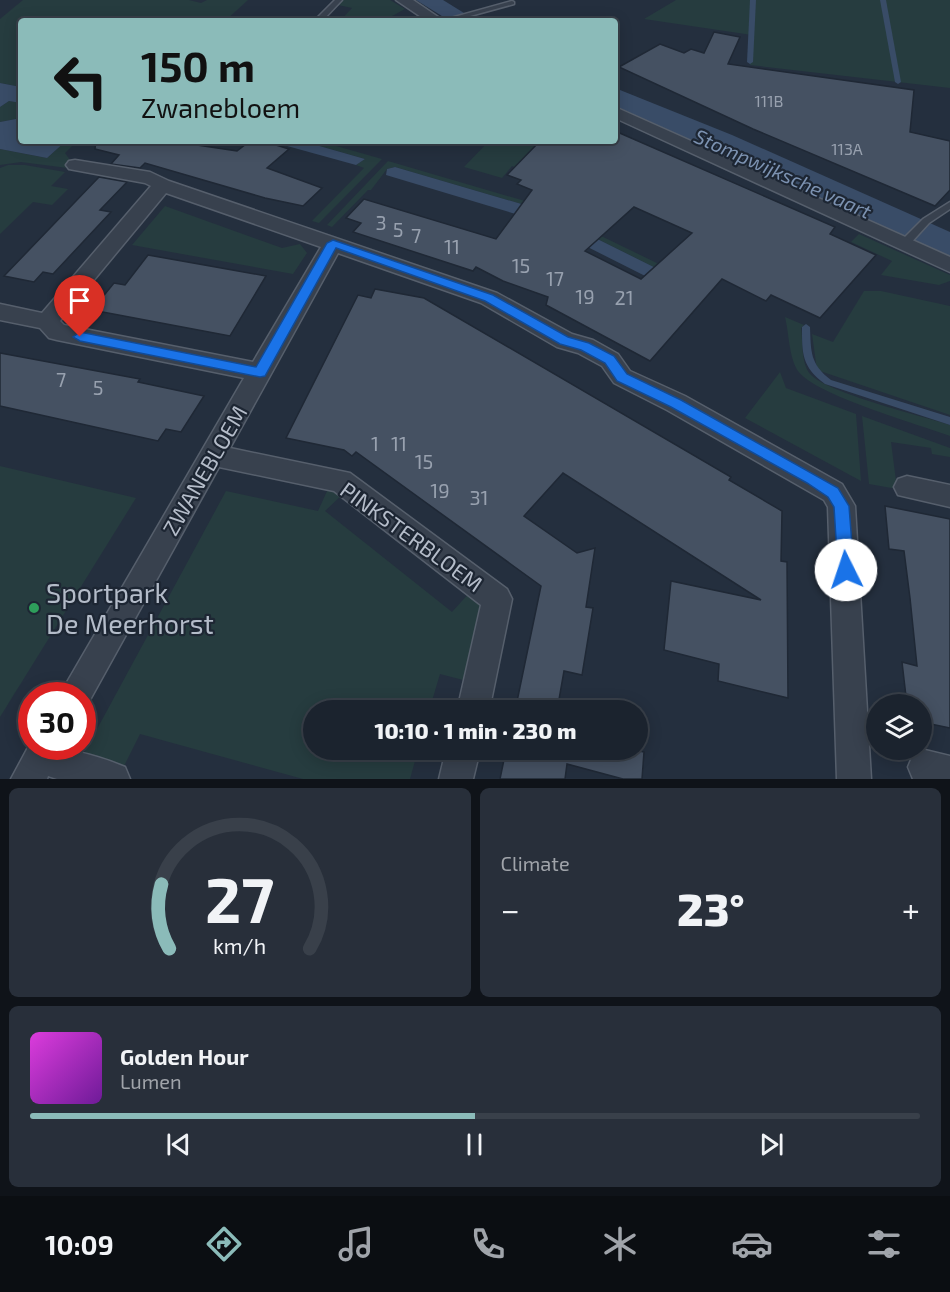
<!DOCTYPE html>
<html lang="en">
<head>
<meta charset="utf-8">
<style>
  body { margin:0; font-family:"Exo 2",sans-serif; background:#282f3a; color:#f1f3f6; height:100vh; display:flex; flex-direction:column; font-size:22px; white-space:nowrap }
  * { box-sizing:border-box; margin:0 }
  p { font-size:20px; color:#a0a4aa }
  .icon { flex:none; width:33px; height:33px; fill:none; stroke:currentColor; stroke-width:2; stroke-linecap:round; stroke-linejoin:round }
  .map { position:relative; height:779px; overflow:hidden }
  .side { display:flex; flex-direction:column; gap:9px; padding:9px; background:#0f1319; flex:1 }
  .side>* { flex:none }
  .hud { position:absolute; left:18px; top:18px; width:600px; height:126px; border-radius:6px; box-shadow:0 3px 15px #0003,0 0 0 2px #39404a; background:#8bbbb9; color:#111; overflow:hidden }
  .controls { position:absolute; left:866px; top:694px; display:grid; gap:12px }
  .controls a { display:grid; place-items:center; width:66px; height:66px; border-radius:50%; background:#1b232e; box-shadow:0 3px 15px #0003,0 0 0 2px #39404a; font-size:30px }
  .speed { position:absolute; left:18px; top:682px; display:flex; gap:12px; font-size:30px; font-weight:700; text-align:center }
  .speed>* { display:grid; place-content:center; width:78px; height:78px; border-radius:50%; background:#1b232e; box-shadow:0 3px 15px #0003,0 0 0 2px #39404a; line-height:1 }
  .speed .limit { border:9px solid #d22; background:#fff; color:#111 }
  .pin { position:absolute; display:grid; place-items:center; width:51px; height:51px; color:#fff; margin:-62px -26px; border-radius:50% 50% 50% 0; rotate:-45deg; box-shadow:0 0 6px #0007 }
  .pin .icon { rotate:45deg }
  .me { position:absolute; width:66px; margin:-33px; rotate:356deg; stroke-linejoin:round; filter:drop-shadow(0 0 4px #0008) }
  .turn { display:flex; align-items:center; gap:21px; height:126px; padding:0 24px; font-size:27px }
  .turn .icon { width:78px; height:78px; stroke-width:2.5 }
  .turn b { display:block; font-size:42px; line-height:51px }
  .big { font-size:45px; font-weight:800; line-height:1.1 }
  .side .widget { flex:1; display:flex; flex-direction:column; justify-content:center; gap:9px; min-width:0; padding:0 21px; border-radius:9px; background:#282f3a }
  .side .dial { align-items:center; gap:0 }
  .dial svg { height:156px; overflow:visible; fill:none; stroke:#39404a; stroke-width:7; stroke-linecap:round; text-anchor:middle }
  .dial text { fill:#f1f3f6; stroke:none }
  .song { display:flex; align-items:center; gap:18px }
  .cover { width:72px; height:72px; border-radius:9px; background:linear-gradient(135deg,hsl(300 70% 55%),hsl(280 70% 35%)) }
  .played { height:6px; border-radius:3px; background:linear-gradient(90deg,#8bbbb9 50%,#39404a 50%) }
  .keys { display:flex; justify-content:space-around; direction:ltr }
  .heat { display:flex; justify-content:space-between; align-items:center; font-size:33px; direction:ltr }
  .side .tiles { flex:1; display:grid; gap:9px; grid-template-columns:1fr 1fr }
  .widget:last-child { grid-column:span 2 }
  .trip { position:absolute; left:303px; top:700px; width:345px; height:60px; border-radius:30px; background:#1b232e; box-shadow:0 3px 15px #0003,0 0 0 2px #39404a; font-weight:800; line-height:60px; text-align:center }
  .menu { display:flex; height:96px; justify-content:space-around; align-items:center; background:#0b0e12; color:#a0a4aa }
  .menu .icon { width:42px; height:42px }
  .menu .current { color:#8bbbb9 }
  .menu b { font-size:27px; color:#f1f3f6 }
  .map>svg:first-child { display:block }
</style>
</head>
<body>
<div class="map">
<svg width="950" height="779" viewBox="0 0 950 779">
  <rect width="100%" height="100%" fill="#242f3e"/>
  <g fill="#263c3f">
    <polygon points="23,0 189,0 201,3 207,0 248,0 225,21 21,21 21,87 0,83 0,19"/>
    <polygon points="343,0 390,0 405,9 383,21 340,21 352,8 338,5"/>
    <polygon points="676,0 950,0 950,88 750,65 752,35 644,19"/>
    <polygon points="9,101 21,103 21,118 0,122 0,107"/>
    <polygon points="66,141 77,141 65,153 73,164 68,168 21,162 0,165 0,149 47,158"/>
    <polygon points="302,141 319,141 382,159 319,223 312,221 364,168 356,165 365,159"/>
    <polygon points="489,141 526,141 550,154 534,175 512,166 502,178 464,167"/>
    <polygon points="388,161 535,204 694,281 690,285 535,208 395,167 387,169 371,190 368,190 332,227 327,225"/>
    <polygon points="8,165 25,165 65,172 51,186 68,189 52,205 33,202 0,234 0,168"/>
    <polygon points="165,206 282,248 300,244 307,253 293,274 132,245"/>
    <polygon points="859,234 950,275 950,281 939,285 881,275 892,261 851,242"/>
    <polygon points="864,291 881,291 950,306 950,415 817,370 812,334 833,342"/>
    <path d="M785,317L804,325L801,328C803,342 801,363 810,374C827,393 922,416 950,425V436C918,424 815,395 798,371C789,358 789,333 785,317Z"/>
    <polygon points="780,372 786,388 856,414 861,481 745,418"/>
    <polygon points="862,416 950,448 950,457 932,454 931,448 891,442 897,489 869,484"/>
    <polygon points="0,466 136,498 0,717"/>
    <path d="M328,489L343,494L325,511L452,612L471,591C495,612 474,654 467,681L440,674L429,711H314V750H418L410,779H303L140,734L123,768L83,755L226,491L318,511Z"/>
  </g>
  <g fill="#394c67">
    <polygon points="416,0 443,0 477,21 450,21"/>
    <polygon points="0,83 21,87 21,103 9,101 0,107"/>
    <polygon points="615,88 732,135 950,232 950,257 615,106"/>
    <polygon points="21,118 21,141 66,141 47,158 0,149 0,122"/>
    <polygon points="269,141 302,141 365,159 356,165"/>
    <polygon points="395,167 535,208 690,285 675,291 532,219 386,175 387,169"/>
  </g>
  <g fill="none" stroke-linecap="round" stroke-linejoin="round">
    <g fill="#394c67" fill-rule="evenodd">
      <polygon points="750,0 756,0 753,62 750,64 747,62"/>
      <polygon points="880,0 886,0 901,82 898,84 895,82"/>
      <path d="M806,324L810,327C811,352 810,364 831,380L950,417V425L825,384C802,367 802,354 802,327Z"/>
    </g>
  </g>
  <g fill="#455162" stroke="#1f2835" stroke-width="1.5" fill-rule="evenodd">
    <polygon points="714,32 740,37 728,64 914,90 910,132 950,141 950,190 935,206 753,129 619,67 660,44 684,53 691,49 704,53"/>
    <path d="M615,131L835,227L830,234L876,255L820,318L771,295L766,301L722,279L650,361L546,305L548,297L503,281L476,267L473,271L353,232L361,223L346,218L364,199L496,239L532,190L517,184L521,180L507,175L540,141H615ZM634,207L692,233L641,279L585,251Z"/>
    <polygon points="96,141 170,141 237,151 250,141 263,141 289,149 267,168 322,188 303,206 265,198 145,163 140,168 111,164 119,155 95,149"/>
    <polygon points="99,177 127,182 100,210 111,212 53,274 43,272 34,282 4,276"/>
    <polygon points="148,255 210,266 266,276 230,336 92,310 114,283 125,285"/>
    <polygon points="375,289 424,298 731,477 729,480 782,511 781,561 787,562 788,698 718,681 719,664 664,650 671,581 761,600 563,473 524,516 577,553 595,548 586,607 593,608 582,675 564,671 557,711 515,711 541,586 356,452 352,456 344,450 286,438 358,295 371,298"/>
    <polygon points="0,353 140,379 138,382 204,396 181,432 166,429 158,441 0,406"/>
    <polygon points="885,506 950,519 950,728 921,722 921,705 907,705 902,662 917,666 910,598 904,551 889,549"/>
    <polygon points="506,750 635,750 644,752 642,779 623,779 567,764 565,779 500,779"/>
  </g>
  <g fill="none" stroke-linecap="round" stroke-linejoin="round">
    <g stroke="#565f6c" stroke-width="3">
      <g id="service">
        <polygon points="335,0 342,0 322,21 314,21"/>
        <polygon points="512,1 514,2 514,4 452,21 440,21"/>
        <polygon points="950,202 950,209 929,223 908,246 900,246 900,242 923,219"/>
      </g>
    </g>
    <g stroke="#565f6c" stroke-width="3">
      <g id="minor">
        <polygon points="396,0 413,0 444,21 427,21"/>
        <polygon points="615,107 950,257 950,272 615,118"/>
        <path d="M75,160L150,172L169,181L497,293L572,334L593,340L618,354L630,371L685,396L842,484L855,506L871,779H837L828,507L824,500L667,410L614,383L602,366L578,353L557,347L481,303L338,253L230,448L350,473L507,589L512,599L489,711H457L481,605L334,491L219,467L86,707L82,709V696H59L244,378L57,340L49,338L40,328L0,320V304L42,313L151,186L145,183L69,169L66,165L69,161ZM166,193L321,247L253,362L64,325L60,321Z"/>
        <polygon points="907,476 950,485 950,507 898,495 894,487 898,479"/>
        <path d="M32,740V747C65,747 94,754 125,767L130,779H57L48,776L47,779H11Z"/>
        <polygon points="446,750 480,750 473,779 439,779"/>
        <polygon points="925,750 950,756 950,779 913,779 908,767 913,755"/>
      </g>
    </g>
    <use href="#service" fill="#38414e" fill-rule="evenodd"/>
    <use href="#minor" fill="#38414e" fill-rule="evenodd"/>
  </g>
  <polygon fill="#1a73e8" stroke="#114b97" stroke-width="1.5" points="333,240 493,295 568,337 589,343 614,356 627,374 681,400 838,488 849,506 854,570 852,575 846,577 840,575 838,570 834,507 828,497 807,483 671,407 617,381 605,363 581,350 560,344 485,301 336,248 265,376 260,377 80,341 73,337 80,332 256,367 327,243"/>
  <circle fill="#2e9e5b" stroke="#1d2633" stroke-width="2" cx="34" cy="608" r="6"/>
  <g text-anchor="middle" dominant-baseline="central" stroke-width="4.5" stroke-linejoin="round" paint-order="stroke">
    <g font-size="16" fill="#98a1af">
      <text x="769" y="100">111B</text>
      <text x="847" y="148">113A</text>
    </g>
    <g font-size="20" font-style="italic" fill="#7c92b1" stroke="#1d2633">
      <text transform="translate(783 173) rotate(24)">Stompwijksche vaart</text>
    </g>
    <g font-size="20" fill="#98a1af">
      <text x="381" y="222">3</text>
      <text x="398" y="229">5</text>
      <text x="416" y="235">7</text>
      <text x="452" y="246">11</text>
      <text x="521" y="265">15</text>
      <text x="555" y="278">17</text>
      <text x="585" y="296">19</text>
      <text x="624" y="297">21</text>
      <text x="61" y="379">7</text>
      <text x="98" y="387">5</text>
      <text x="375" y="443">1</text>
      <text x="399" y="443">11</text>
      <text x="424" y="461">15</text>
      <text x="440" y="490">19</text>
      <text x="479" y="497">31</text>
    </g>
    <g font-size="22" fill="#b4bcc9" stroke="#1d2633">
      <text transform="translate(204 470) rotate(-60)">ZWANEBLOEM</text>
      <text transform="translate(412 536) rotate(36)">PINKSTERBLOEM</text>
    </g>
    <g font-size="27" fill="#b4bcc9" stroke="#1d2633" text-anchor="start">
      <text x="46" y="592">Sportpark<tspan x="46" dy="31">De Meerhorst</tspan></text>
    </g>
  </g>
</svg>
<div class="controls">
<a><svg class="icon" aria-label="layers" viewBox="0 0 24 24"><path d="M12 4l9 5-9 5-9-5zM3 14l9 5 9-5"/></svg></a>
</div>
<div class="speed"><div class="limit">30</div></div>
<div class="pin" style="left:80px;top:337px;background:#d93025"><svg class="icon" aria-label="arrive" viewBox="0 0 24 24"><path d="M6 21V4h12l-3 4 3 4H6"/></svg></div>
<svg class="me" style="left:846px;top:570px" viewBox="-20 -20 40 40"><circle r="19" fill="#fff"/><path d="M0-13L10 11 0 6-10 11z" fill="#1a73e8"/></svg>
<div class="trip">10:10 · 1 min · 230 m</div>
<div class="hud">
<div class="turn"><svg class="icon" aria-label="left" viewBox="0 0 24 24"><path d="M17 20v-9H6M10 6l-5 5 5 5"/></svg><div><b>150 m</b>Zwanebloem</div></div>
</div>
</div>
<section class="side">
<div class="tiles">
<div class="widget dial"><svg viewBox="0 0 100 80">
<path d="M14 69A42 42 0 1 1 86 69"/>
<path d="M14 69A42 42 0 0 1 10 36" stroke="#8bbbb9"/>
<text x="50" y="56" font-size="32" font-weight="700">27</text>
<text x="50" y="72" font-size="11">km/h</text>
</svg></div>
<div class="widget"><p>Climate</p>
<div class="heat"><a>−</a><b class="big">23°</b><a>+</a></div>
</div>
<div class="widget">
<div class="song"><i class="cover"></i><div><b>Golden Hour</b><p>Lumen</p></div></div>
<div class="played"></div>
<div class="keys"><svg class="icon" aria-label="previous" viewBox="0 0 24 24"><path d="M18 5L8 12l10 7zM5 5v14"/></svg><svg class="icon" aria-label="pause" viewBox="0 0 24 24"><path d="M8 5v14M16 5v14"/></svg><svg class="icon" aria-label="next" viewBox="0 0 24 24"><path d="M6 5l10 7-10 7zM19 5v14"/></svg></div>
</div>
</div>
</section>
<nav class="menu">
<b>10:09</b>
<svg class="icon current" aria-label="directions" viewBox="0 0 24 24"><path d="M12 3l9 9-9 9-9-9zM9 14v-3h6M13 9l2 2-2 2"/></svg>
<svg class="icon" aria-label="music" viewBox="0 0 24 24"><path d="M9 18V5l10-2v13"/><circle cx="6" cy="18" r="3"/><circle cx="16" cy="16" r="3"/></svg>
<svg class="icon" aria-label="phone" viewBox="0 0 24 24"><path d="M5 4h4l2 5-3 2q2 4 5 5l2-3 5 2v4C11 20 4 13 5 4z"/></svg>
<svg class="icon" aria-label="climate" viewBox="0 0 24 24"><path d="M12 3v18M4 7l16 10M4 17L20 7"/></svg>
<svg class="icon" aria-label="car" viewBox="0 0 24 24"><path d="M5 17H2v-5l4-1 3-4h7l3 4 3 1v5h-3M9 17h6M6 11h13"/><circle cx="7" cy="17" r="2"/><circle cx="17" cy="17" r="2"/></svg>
<svg class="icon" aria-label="filters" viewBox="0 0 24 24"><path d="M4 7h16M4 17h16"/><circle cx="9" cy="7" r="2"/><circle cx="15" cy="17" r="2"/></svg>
</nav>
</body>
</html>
